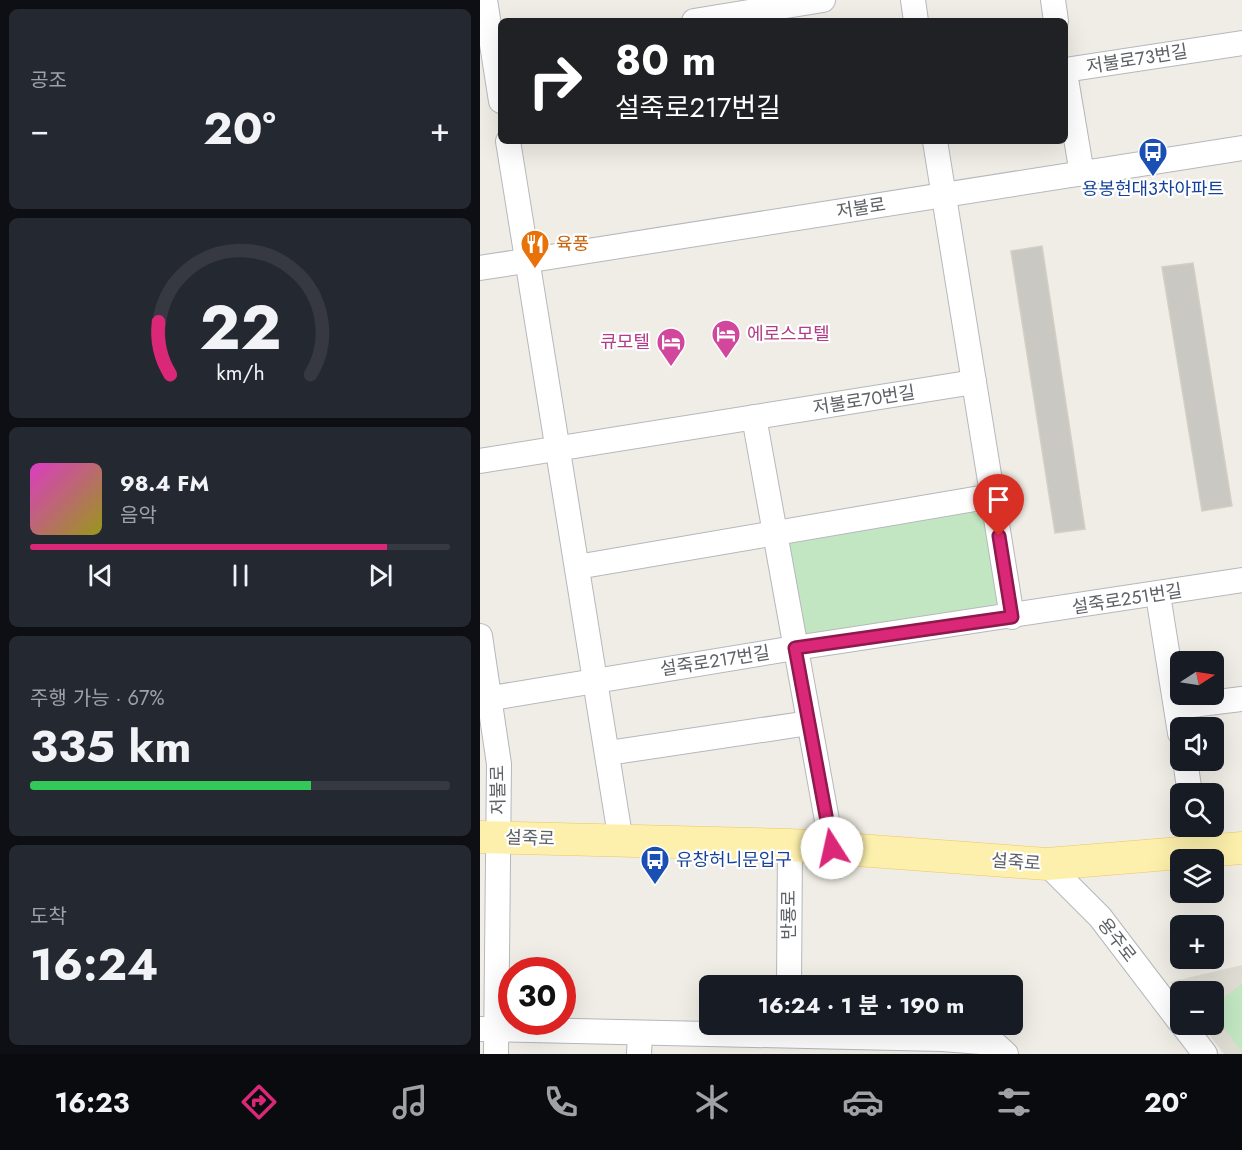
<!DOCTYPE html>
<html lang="ko">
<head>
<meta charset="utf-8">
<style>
  body { margin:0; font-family:Jost,"Noto Sans KR",sans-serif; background:#242831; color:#f1f3f6; height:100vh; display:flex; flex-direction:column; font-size:22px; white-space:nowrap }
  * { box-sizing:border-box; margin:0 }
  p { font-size:20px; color:#9ea1a6 }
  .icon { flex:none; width:33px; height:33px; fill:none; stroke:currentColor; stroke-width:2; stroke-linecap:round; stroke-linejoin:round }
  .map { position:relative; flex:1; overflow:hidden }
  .panel { display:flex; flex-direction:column; gap:9px; padding:9px; background:#0d0f14; width:480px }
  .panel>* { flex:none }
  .top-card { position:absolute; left:18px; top:18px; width:570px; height:126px; border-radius:9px; box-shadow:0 6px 24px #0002; background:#202124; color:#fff; overflow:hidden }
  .needle { width:39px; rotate:78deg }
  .buttons { position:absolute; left:690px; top:651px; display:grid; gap:12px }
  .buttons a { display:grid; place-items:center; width:54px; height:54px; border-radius:9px; background:#171b24; box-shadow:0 6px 24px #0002; font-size:30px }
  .speed { position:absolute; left:18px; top:957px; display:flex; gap:12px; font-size:30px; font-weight:700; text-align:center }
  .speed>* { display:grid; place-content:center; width:78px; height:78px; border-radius:50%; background:#171b24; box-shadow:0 6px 24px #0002; line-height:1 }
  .speed .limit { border:9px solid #d22; background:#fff; color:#111 }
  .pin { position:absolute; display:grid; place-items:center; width:51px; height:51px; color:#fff; margin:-62px -26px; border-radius:50% 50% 50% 0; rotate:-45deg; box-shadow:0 0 6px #0007 }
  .pin .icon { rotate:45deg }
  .me { position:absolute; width:66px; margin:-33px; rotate:350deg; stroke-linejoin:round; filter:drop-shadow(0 0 4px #0008) }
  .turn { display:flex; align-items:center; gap:21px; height:126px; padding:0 18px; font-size:27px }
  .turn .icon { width:78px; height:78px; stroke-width:2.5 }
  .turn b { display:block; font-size:42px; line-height:51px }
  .big { font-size:45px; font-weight:700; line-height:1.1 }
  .panel .card { flex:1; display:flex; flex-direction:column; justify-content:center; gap:9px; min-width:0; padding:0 21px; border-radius:9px; background:#242831 }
  .panel .dial { align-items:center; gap:0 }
  .dial svg { height:156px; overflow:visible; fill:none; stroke:#363941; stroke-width:7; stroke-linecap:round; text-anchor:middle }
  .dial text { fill:#f1f3f6; stroke:none }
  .song { display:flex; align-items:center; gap:18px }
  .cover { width:72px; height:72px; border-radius:9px; background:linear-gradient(135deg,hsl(310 70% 55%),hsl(60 70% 35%)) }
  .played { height:6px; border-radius:3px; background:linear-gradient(90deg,#db2777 85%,#363941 85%) }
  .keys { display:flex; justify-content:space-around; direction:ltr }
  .heat { display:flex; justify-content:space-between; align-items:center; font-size:33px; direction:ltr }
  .charge { height:9px; border-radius:4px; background:linear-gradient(90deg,#34c759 67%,#363941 0) }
  .trip { position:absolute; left:219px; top:975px; width:324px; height:60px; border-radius:9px; background:#171b24; box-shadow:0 6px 24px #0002; font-weight:700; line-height:60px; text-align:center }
  .dock { display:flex; height:96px; justify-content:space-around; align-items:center; background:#090b0e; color:#9ea1a6 }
  .dock .icon { width:42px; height:42px }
  .dock .active { color:#db2777 }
  .dock b { font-size:27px; color:#f1f3f6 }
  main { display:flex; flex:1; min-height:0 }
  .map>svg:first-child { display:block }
</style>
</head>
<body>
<main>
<section class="panel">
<div class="card"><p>공조</p>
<div class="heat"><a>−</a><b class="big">20°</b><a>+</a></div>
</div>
<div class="card dial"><svg viewBox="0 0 100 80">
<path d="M14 69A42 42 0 1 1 86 69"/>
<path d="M14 69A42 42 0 0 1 8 42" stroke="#db2777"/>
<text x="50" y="56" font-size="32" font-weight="700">22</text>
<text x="50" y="72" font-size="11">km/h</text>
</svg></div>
<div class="card">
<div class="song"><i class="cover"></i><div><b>98.4 FM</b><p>음악</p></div></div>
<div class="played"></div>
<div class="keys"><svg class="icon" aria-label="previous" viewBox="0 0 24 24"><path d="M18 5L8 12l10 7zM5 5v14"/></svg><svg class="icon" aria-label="pause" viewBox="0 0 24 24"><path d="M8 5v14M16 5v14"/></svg><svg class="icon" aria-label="next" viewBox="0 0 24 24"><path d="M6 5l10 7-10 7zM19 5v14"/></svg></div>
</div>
<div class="card"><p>주행 가능 · 67%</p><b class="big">335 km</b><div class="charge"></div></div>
<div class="card"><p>도착</p><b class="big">16:24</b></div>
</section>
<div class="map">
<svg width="762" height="1054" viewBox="0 0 762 1054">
  <rect width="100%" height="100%" fill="#efede5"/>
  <polygon fill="#dfdcd3" points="762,965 762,1054 744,1054 722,1025 734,1024 734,992 700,992 700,996 690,982"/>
  <g fill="#c2e6c2">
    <polygon points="487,508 509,520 522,598 510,612 335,641 319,629 304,549 318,536"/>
    <polygon points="762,984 762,1053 734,1014 734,1005"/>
  </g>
  <g fill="#cac8c2" stroke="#d4cfc4" stroke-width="1.5">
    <polygon points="562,246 605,529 575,533 531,251"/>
    <polygon points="713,263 752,506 722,511 682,267"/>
  </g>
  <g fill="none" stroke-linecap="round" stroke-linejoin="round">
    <g stroke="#b5b8bc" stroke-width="26">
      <g id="minor">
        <polyline points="5,0 21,101"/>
        <polyline points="433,0 436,21"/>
        <polyline points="573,0 576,21"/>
        <polyline points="214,21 343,0"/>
        <polyline points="585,70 762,43"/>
        <polyline points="585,73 602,174"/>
        <polyline points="28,141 141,842"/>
        <polyline points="455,141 532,617"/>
        <polyline points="0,268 762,148"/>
        <polyline points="274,417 352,848"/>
        <polyline points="0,461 494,382"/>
        <polyline points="97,567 512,496"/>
        <polyline points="678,595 700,733"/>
        <polyline points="0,636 19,764 16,1054"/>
        <polyline points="0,700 315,648 762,580"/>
        <polyline points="696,707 762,699"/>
        <polyline points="128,753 329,723"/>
        <polyline points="705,760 710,794"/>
        <polyline points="716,826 720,853"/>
        <polyline points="567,864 620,917 700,1022"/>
        <polyline points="309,986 310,845"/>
        <polyline points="702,1024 725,1054"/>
        <polyline points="0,1029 462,1039 514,1043 526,1054"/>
        <polyline points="159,1054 160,1033"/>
      </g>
    </g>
    <g stroke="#eec65f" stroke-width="33">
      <polyline id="major" points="0,837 310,845 567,864 762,848"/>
    </g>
    <use href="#minor" stroke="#fff" stroke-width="24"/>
    <use href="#major" stroke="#fdf0ac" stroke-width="32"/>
  </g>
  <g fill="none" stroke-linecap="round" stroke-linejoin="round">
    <g stroke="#8e194d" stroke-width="15">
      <polyline id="route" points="352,848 315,648 532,617 519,536"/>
    </g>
    <use href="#route" stroke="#db2777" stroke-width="10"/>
  </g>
  <defs>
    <g id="bus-pin" transform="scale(1.5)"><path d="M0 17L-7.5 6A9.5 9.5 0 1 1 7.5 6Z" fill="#1a4fb4" stroke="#fff"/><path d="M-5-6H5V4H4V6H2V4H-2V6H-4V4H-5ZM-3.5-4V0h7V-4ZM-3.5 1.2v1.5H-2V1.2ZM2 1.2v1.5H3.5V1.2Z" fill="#fff"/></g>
    <g id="restaurant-pin" transform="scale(1.5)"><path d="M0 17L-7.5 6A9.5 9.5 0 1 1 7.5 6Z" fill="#e8710a" stroke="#fff"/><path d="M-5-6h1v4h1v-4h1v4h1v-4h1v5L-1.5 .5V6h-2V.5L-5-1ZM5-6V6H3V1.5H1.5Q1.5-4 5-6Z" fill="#fff"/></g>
    <g id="hotel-pin" transform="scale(1.5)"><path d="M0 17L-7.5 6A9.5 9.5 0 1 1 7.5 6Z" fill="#d1479c" stroke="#fff"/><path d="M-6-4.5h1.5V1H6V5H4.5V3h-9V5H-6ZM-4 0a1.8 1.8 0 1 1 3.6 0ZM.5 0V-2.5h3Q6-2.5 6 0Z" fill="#fff"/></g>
  </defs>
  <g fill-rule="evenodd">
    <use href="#bus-pin" x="673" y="152"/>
    <use href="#restaurant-pin" x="55" y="244"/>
    <use href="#hotel-pin" x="246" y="334"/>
    <use href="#hotel-pin" x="191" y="342"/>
    <use href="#bus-pin" x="175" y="860"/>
  </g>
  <g text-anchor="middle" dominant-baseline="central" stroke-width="4.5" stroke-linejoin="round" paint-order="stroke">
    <g font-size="18" fill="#5d6165" stroke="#fff">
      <text transform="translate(657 59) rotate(-9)">저불로73번길</text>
      <text transform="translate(381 208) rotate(-9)">저불로</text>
      <text transform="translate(384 400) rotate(-9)">저불로70번길</text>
      <text transform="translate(647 599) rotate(-9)">설죽로251번길</text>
      <text transform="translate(235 661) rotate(-9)">설죽로217번길</text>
      <text transform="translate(18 790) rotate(-91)">저불로</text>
      <text transform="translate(50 838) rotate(2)">설죽로</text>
      <text transform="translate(536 862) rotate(4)">설죽로</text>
      <text transform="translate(309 915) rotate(-90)">반룡로</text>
      <text transform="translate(637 940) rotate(52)">용주로</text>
    </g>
    <g font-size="18" fill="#164399" stroke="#fff">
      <text x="673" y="189">용봉현대3차아파트</text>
      <text x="196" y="860" text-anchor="start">유창허니문입구</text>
    </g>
    <g font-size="18" fill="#c56008" stroke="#fff" text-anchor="start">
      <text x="76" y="244">육풍</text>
    </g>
    <g font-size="18" fill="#b23c85" stroke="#fff" text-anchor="start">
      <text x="267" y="334">에로스모텔</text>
      <text x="170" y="342" text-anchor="end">큐모텔</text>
    </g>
  </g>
</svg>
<div class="buttons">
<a><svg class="needle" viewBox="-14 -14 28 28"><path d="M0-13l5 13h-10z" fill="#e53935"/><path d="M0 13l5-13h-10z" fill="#9ea1a6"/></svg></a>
<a><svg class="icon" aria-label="sound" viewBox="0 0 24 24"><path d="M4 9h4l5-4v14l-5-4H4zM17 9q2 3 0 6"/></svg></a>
<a><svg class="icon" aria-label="search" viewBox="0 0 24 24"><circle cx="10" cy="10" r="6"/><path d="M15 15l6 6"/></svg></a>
<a><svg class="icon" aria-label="layers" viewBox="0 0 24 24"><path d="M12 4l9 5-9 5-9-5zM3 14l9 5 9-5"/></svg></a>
<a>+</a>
<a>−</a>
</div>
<div class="speed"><div class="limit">30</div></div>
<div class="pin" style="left:519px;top:536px;background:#d93025"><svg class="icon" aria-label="arrive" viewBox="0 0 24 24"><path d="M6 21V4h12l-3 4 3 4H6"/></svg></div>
<svg class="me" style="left:352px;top:848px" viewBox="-20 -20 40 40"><circle r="19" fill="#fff"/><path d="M0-13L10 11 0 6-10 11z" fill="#db2777"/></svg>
<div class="trip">16:24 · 1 분 · 190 m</div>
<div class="top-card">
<div class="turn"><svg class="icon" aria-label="right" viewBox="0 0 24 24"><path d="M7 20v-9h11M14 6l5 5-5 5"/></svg><div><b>80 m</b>설죽로217번길</div></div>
</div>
</div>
</main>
<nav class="dock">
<b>16:23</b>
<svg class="icon active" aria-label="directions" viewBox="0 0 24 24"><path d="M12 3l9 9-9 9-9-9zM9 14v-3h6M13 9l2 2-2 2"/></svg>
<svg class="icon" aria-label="music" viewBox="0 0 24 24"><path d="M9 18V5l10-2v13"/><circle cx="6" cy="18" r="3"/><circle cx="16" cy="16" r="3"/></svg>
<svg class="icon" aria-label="phone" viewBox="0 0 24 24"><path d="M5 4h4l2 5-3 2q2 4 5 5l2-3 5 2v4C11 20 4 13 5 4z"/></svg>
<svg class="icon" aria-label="climate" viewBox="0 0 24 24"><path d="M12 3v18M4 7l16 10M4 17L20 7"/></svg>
<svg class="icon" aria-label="car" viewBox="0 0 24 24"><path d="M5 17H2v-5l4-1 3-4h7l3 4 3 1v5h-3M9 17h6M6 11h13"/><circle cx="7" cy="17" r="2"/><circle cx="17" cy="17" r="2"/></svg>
<svg class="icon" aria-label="filters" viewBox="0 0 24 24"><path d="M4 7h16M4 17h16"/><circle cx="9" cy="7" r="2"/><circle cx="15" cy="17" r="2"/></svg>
<b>20°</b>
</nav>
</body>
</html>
